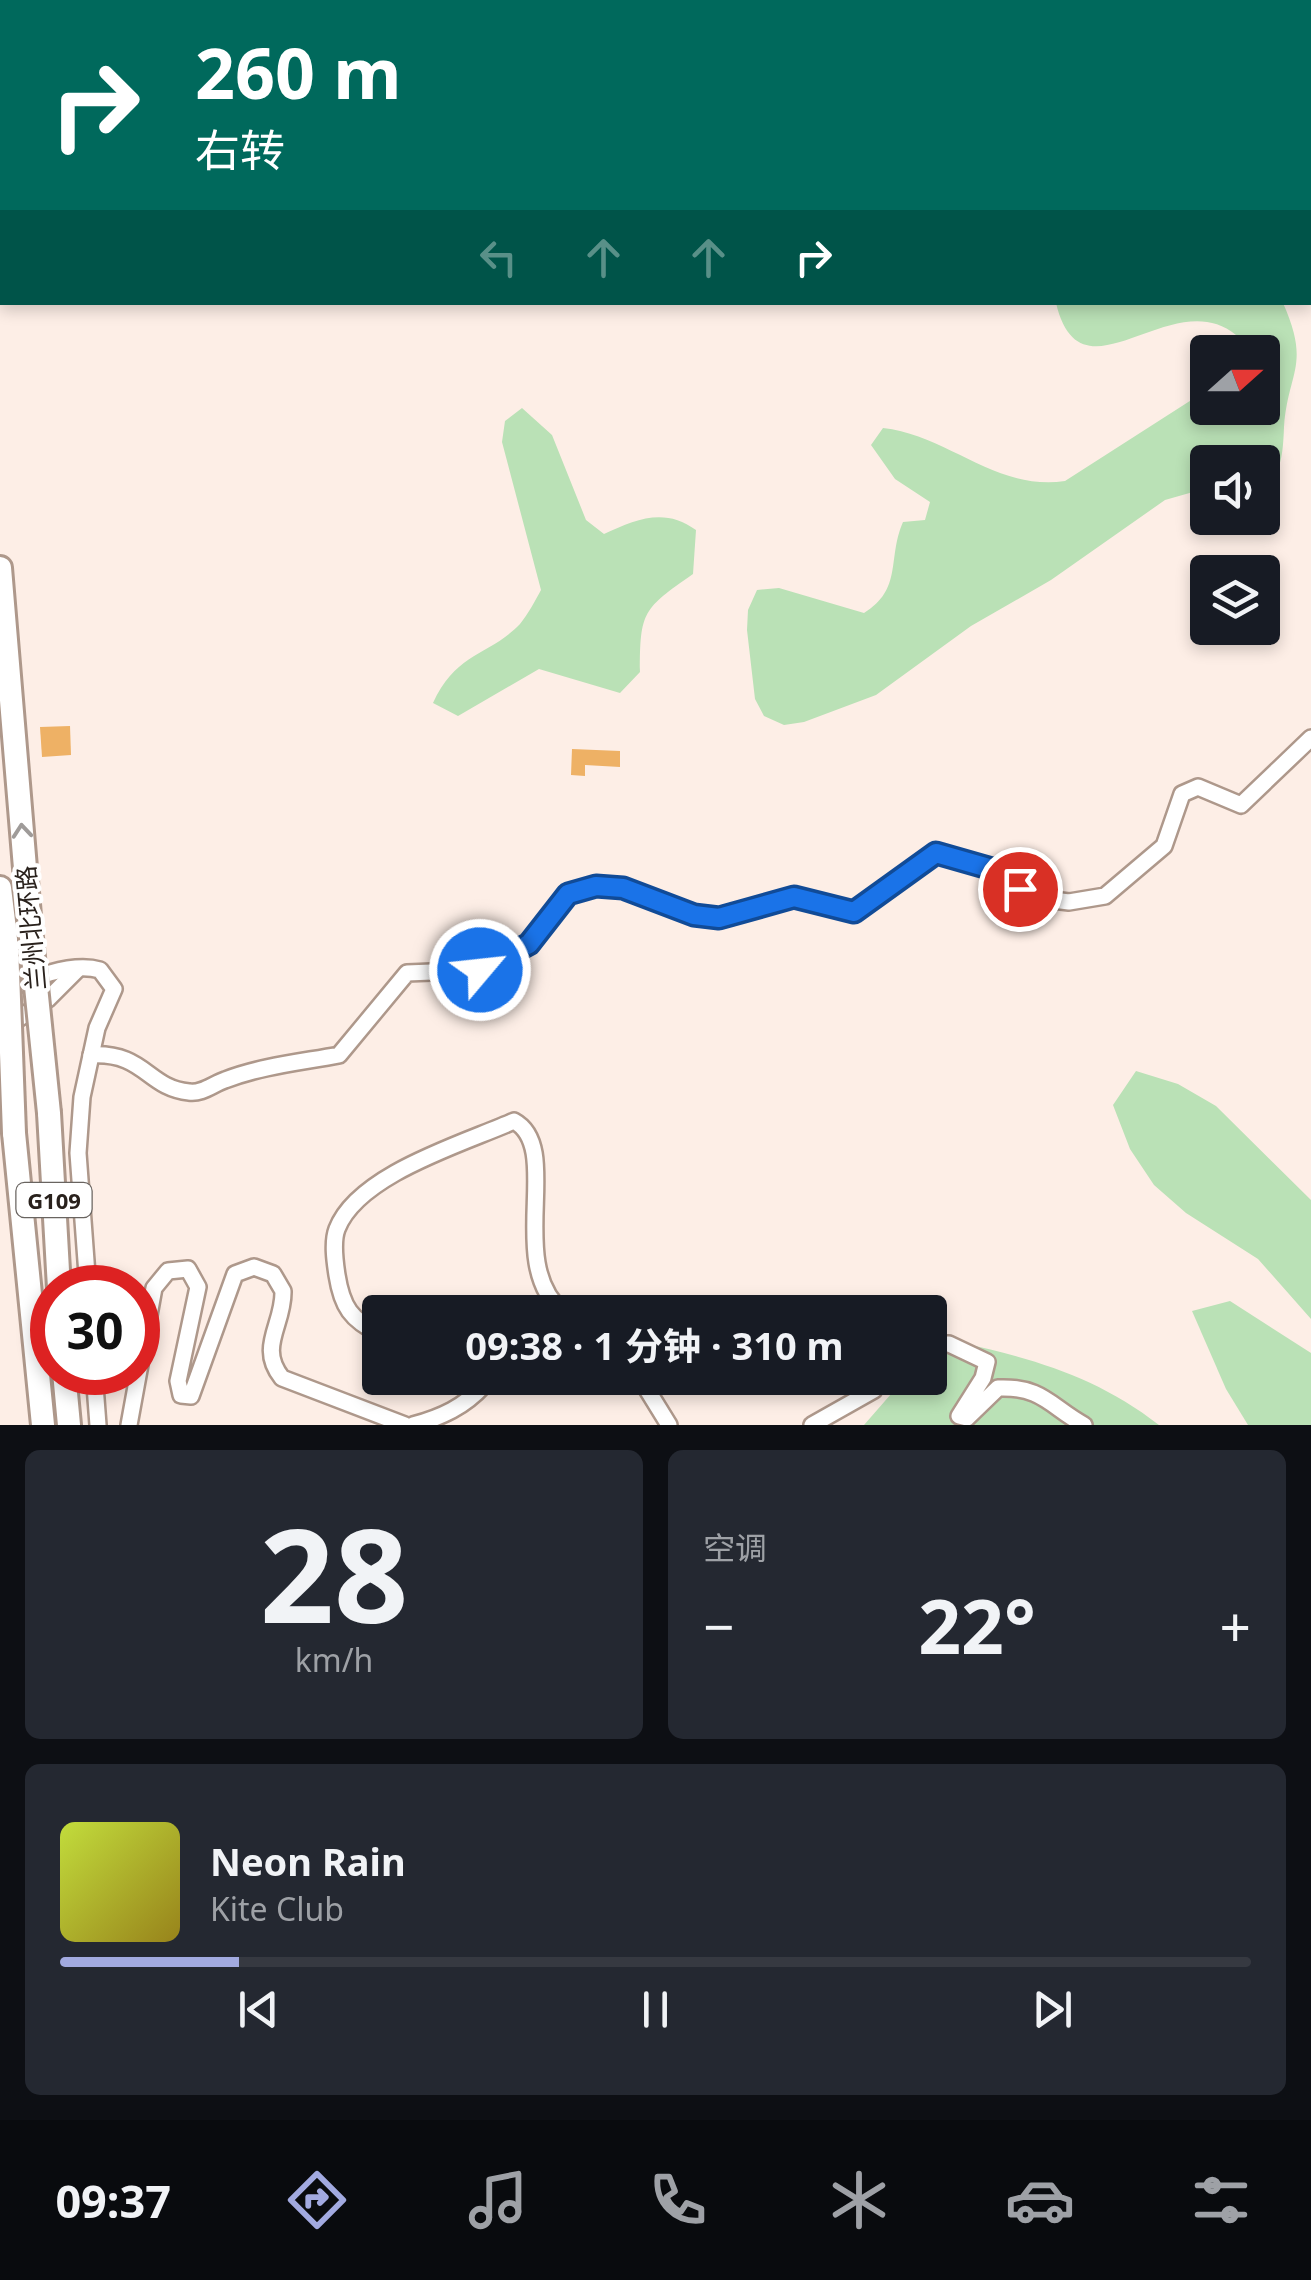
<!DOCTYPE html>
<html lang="zh">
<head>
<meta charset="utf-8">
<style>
  body { margin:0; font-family:"Noto Sans","Noto Sans SC",sans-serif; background:#242831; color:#f1f3f6; height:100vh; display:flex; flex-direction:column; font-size:38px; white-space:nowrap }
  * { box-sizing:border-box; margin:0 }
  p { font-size:32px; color:#9ea1a6 }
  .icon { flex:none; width:55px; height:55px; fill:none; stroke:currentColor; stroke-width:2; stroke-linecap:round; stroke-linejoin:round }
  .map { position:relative; height:1425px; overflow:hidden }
  .side { display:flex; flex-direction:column; gap:25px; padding:25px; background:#0d0f14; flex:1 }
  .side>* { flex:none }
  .hud { position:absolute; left:0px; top:0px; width:1312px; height:305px; box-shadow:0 5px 15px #0003; background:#00695c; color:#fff; overflow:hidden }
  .needle { width:65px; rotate:69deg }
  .buttons { position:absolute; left:1190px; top:335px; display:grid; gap:20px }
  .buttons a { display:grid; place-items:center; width:90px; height:90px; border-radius:10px; background:#171b24; box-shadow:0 5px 15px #0003; font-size:50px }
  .speed { position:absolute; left:30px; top:1265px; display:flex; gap:20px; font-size:50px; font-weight:700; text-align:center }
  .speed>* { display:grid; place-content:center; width:130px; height:130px; border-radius:50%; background:#171b24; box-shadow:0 5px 15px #0003; line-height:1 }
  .speed .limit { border:15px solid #d22; background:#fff; color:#111 }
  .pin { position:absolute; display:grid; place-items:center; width:85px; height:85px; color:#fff; margin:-42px; border:5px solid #fff; border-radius:50%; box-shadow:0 2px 10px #0007 }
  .me { position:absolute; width:110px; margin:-55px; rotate:62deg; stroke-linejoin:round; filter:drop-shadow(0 0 8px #0008) }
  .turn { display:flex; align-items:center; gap:35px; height:210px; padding:0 30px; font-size:45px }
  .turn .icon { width:130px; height:130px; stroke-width:2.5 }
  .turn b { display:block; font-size:70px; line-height:85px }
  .lanes { display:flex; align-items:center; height:95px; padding:0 30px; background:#0003; justify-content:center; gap:50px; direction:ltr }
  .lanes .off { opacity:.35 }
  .big { font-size:75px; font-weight:700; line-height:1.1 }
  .side .widget { flex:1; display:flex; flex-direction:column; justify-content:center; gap:15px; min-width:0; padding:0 35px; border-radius:15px; background:#242831 }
  .side .dial { align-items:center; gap:0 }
  .dial b { font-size:130px; line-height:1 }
  .song { display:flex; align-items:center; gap:30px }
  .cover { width:120px; height:120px; border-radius:15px; background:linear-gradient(135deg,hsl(70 70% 55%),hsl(50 70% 35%)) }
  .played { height:10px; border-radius:5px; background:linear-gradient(90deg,#a2aae0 15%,#363941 15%) }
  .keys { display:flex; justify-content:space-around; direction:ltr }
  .heat { display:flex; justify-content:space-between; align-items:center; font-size:55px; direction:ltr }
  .side .tiles { flex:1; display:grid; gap:25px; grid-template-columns:1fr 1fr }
  .widget:last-child { grid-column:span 2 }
  .trip { position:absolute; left:362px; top:1295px; width:585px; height:100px; border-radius:10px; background:#171b24; box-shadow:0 5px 15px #0003; font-weight:700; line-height:100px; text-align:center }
  .tab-bar { display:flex; height:160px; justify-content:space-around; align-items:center; background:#090b0e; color:#9ea1a6 }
  .tab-bar .icon { width:70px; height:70px }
  .tab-bar .selected { color:#a2aae0 }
  .tab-bar b { font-size:45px; color:#f1f3f6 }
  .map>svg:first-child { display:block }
</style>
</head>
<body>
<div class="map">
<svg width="1311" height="1425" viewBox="0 0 1311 1425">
  <rect width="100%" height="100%" fill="#fdeee6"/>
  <g fill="#bae1b6">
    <path d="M1056,303H1283C1311,366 1288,371 1284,427C1283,452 1282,466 1269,488H1263L1262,462H1208L1207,488L1165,500L1051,580L971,626L876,695L804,722L784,725L764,716L755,699L747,630L748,610L757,590L779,588L864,613C903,589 887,559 903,522L925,520L930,502L895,479L871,445L883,428C948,435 995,491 1065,481L1207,390L1208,408H1262V352H1235L1236,335C1171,282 1081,408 1056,303Z"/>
    <path d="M522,408L552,435L586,520L604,534C636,519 665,507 696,530L693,574C643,609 640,611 640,672L620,693L539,669L458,716L433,703C456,652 489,656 520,624C528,614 535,601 541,590L502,442L505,421Z"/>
    <polygon points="1136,1071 1178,1084 1216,1106 1311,1200 1311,1319 1258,1259 1186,1213 1154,1185 1130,1149 1113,1105"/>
    <polygon points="1230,1301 1311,1353 1311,1425 1248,1425 1226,1389 1192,1311"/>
    <path d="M962,1343C1035,1359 1099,1378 1159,1425H864L905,1378H930V1346Z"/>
  </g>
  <g fill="#eeb165">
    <polygon points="70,726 71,755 42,757 40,727"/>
    <polygon points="572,749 620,751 620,767 585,765 585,776 571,775"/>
  </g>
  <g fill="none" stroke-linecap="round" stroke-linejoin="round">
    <g stroke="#ae988b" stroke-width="20">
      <g id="minor">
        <path d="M3,993C28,978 72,962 100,970L114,989L97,1028L82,1097L78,1153L88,1288"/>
        <polyline points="6,1027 48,999 77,970"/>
        <path d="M91,1055C145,1052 147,1088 189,1092C202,1094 213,1084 225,1080C261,1066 302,1062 339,1055L407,973L481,970L529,944L569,893L596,885L623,888L695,915L719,918L794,897L854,912L936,853L991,869L1045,899L1069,902L1105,896L1164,846L1182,794L1198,787L1241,805L1311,738"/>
        <polyline points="848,1312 862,1312"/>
        <path d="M380,1334C351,1320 342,1307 337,1275C335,1262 332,1242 337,1229C358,1174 465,1143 514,1121C564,1148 504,1263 563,1312"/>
        <path d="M930,1344H949L987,1362L983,1378L959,1416L967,1418L998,1388C1042,1386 1051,1407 1084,1425"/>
        <polyline points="94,1372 98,1425"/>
        <polyline points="640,1378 669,1425"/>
        <path d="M129,1425L154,1288L168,1271L188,1269L198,1287L178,1381L181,1395L191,1396L235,1274L254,1267L273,1274L283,1291C284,1325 257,1347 282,1378L405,1425"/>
        <path d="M413,1425C442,1417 464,1407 484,1385V1378"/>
        <polyline points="812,1425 874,1390 879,1378"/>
      </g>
    </g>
    <g stroke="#ae988b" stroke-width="28">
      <g id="highway">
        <polyline points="19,2 19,0"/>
        <polyline points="0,176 2,153"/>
        <polyline points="0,568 30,928"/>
        <polyline points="0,888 7,946"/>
        <polyline points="49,1113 59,1288"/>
        <polyline points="14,1133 43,1425"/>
        <polyline points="64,1372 69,1425"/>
      </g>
    </g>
    <use href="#minor" stroke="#fff" stroke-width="15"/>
    <use href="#highway" stroke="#fff" stroke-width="22"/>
    <g stroke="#ae988b" stroke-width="28" stroke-linecap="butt">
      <g id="highway-bridge">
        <polyline points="30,928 49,1113"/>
        <polyline points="7,946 14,1133"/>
      </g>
    </g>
    <use href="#highway-bridge" stroke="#fff" stroke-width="22"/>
  </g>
  <defs><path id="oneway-chevron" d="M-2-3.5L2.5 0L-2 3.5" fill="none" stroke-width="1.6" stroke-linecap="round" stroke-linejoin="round" transform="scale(2.5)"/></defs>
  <use stroke="#9f9b99" href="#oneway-chevron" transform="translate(22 831) rotate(-95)"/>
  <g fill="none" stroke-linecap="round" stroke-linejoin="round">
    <g stroke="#114b97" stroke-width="25">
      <polyline id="route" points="480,970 529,944 568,894 596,886 623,888 694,915 719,918 794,897 854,912 936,853 992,869 1020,889"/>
    </g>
    <use href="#route" stroke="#1a73e8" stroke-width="18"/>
  </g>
  <g text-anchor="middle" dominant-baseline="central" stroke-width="8" stroke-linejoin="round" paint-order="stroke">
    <rect fill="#fff" stroke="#696460" stroke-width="2.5" x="16.5" y="1183" width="75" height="34" rx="8"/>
    <g font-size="22" font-weight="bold" fill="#29211c">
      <text x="54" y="1200">G109</text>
    </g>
    <g font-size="25" fill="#29211c" stroke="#fff">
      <text transform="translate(30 928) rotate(-95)">兰州北环路</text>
    </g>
  </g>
</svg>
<div class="buttons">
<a><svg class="needle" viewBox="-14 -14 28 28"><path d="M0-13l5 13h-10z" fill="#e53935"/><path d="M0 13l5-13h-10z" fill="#9ea1a6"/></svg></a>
<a><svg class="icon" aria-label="sound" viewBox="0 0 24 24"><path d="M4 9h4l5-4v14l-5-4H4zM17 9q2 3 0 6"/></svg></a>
<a><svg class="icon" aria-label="layers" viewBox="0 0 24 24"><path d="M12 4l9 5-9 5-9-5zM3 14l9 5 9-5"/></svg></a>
</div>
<div class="speed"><div class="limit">30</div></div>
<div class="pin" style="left:1020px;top:889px;background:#d93025"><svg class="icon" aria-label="arrive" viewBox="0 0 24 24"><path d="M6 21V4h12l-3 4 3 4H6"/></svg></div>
<svg class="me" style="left:480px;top:970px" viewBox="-20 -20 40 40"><circle r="17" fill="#1a73e8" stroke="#fff" stroke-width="3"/><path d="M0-11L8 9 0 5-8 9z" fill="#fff"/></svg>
<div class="trip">09:38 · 1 分钟 · 310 m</div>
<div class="hud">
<div class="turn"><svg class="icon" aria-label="right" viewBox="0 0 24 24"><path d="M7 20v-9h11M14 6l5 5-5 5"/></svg><div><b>260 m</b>右转</div></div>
<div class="lanes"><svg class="icon off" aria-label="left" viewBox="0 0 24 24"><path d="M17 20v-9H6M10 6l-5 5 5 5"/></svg><svg class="icon off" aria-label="ahead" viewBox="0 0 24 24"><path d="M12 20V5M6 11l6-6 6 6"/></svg><svg class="icon off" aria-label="ahead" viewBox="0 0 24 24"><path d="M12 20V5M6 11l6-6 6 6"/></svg><svg class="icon" aria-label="right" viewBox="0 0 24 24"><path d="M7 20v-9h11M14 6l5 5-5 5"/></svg></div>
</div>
</div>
<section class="side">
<div class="tiles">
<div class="widget dial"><b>28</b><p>km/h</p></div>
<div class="widget"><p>空调</p>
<div class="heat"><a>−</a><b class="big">22°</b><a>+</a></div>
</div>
<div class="widget">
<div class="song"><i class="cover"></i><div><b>Neon Rain</b><p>Kite Club</p></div></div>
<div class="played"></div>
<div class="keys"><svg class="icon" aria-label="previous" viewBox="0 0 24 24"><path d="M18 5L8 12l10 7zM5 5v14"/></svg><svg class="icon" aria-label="pause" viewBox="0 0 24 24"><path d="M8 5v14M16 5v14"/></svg><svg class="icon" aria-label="next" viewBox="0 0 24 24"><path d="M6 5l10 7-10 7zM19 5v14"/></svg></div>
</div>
</div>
</section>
<nav class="tab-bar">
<b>09:37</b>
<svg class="icon selected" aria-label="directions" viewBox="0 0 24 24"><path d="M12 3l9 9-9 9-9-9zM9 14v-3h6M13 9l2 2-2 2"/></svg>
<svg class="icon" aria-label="music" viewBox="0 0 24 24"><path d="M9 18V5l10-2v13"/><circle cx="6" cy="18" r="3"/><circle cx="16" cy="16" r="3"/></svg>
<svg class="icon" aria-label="phone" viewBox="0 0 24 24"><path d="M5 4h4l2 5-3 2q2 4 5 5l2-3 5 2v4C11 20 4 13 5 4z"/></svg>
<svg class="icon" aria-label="climate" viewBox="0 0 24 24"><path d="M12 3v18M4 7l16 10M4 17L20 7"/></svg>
<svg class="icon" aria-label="car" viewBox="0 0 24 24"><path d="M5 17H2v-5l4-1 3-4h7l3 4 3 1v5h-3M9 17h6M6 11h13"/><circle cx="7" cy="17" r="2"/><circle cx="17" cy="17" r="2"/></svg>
<svg class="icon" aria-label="filters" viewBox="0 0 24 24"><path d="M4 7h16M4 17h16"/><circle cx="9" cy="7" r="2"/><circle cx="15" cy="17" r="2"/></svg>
</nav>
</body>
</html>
